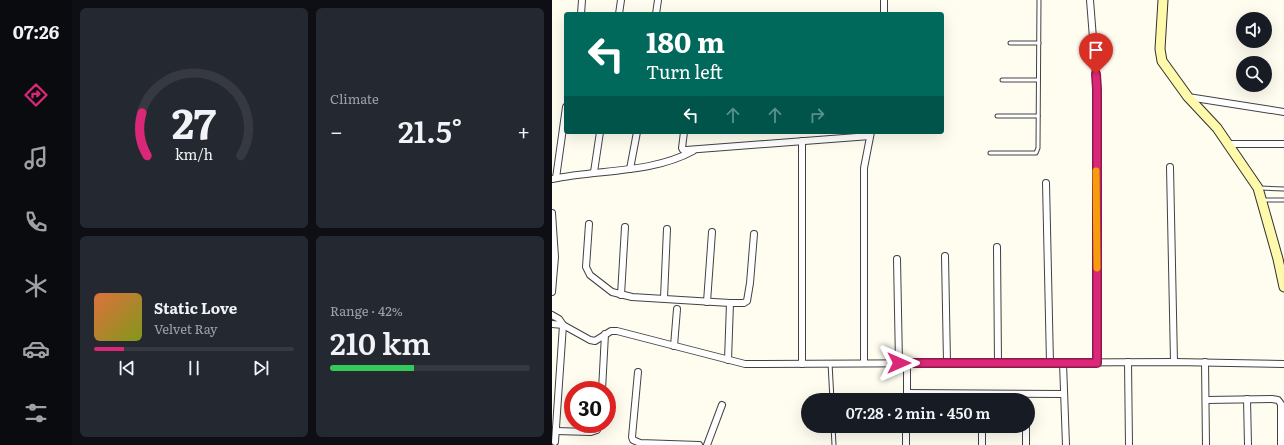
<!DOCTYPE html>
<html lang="en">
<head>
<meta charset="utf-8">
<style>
  body { margin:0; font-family:Literata,serif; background:#242831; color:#f1f3f6; height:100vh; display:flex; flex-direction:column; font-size:15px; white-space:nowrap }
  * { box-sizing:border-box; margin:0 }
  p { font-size:13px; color:#9ea1a6 }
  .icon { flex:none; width:22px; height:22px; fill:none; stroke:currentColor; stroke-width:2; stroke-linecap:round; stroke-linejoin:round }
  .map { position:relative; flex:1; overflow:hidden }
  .side { display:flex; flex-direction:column; gap:8px; padding:8px; background:#0d0f14; width:480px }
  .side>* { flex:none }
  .guide { position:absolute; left:12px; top:12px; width:380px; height:122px; border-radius:4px; box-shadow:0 4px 16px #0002; background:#00695c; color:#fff; overflow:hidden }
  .fabs { position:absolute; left:684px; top:12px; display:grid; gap:8px }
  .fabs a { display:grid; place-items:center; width:36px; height:36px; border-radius:50%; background:#171b24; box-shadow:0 4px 16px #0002; font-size:20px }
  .speed { position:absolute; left:12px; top:381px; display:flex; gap:8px; font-size:20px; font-weight:700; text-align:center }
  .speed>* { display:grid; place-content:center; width:52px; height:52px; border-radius:50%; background:#171b24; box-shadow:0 4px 16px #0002; line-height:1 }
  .speed .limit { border:6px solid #d22; background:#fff; color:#111 }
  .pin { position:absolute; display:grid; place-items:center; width:34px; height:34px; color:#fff; margin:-41px -17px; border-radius:50% 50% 50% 0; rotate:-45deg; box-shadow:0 0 4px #0007 }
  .pin .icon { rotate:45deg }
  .me { position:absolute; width:44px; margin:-22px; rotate:90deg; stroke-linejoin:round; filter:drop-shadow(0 0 3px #0008) }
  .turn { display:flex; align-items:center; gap:14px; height:84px; padding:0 16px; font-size:18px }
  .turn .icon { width:52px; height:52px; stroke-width:2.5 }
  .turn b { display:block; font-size:28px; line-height:34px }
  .lanes { display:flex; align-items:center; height:38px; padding:0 16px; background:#0003; justify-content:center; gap:20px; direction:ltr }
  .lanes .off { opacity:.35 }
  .big { font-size:30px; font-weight:600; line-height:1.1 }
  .side .widget { flex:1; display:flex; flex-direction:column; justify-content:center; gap:6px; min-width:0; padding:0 14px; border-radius:6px; background:#242831 }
  .side .dial { align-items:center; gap:0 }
  .dial svg { height:104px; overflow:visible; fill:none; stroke:#363941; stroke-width:7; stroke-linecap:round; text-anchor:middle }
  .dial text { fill:#f1f3f6; stroke:none }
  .song { display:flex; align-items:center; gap:12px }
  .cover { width:48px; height:48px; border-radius:6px; background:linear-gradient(135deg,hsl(20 70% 55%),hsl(70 70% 35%)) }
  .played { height:4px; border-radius:2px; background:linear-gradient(90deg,#db2777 15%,#363941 15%) }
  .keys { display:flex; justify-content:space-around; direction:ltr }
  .heat { display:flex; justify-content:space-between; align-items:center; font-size:22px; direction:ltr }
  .charge { height:6px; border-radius:3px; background:linear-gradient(90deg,#34c759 42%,#363941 0) }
  .side .tiles { flex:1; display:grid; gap:8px; grid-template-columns:repeat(2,1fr) }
  .trip { position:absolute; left:249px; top:393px; width:234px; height:40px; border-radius:20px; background:#171b24; box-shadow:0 4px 16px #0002; font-weight:600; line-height:40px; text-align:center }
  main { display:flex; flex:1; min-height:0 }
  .tab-bar { display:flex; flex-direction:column; width:72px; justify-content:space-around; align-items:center; background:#090b0e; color:#9ea1a6 }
  .tab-bar .icon { width:28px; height:28px }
  .tab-bar .current { color:#db2777 }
  .tab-bar b { font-size:18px; color:#f1f3f6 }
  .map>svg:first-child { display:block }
</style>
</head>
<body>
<main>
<nav class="tab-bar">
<b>07:26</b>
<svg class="icon current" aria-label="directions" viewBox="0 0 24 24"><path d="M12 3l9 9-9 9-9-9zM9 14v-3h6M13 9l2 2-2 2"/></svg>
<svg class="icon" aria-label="music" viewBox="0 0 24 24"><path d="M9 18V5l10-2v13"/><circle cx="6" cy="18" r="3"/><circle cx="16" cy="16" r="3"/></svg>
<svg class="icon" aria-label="phone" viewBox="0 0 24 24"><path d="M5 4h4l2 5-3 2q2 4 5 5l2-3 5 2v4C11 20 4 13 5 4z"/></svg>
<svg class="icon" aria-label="climate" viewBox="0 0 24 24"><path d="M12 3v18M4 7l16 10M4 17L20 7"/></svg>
<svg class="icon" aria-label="car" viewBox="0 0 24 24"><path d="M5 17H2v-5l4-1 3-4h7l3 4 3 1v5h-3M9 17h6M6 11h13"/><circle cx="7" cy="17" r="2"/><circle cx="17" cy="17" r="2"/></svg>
<svg class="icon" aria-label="filters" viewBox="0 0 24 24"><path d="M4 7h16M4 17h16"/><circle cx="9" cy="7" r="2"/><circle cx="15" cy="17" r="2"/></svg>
</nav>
<section class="side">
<div class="tiles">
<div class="widget dial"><svg viewBox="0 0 100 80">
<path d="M14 69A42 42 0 1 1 86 69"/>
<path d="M14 69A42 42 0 0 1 10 36" stroke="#db2777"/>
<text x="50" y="56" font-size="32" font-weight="700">27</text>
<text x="50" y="72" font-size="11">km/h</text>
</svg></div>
<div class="widget"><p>Climate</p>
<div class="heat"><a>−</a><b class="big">21.5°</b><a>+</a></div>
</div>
<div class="widget">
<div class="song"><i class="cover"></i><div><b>Static Love</b><p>Velvet Ray</p></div></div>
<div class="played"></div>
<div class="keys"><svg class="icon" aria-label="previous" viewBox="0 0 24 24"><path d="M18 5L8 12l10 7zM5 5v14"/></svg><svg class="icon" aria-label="pause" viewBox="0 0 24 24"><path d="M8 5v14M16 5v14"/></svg><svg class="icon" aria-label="next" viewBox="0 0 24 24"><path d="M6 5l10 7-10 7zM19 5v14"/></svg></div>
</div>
<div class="widget"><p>Range · 42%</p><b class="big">210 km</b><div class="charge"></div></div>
</div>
</section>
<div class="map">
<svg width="732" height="445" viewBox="0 0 732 445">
  <rect width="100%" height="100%" fill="#fffdf0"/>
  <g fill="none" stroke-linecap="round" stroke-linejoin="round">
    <g stroke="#424242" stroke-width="5">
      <g id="lane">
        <polyline points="458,43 487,43"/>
        <polyline points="450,80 486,80"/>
        <polyline points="445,116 486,116"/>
        <polyline points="438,153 484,153 486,148 487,0"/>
        <polyline points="708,188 732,189"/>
        <polyline points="710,200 732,200"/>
        <polyline points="278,363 280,400"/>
        <polyline points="281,426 282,445"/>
      </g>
    </g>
    <g stroke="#424242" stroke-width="8">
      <g id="street">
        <polyline points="538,0 545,89 545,363"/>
        <polyline points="29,14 30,0"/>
        <polyline points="67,14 69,0"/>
        <polyline points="104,14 106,0"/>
        <polyline points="332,14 332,0"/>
        <polyline points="636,97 732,112"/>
        <polyline points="132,132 130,148 131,150 134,150 318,136"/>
        <polyline points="250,141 250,364"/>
        <polyline points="676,144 732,144"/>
        <polyline points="618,167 622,362"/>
        <polyline points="78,169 85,132"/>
        <polyline points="42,172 48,132"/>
        <polyline points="4,178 14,107"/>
        <path d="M0,179C47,169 98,174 141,151"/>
        <polyline points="494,183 498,363"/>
        <polyline points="0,213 3,257 0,292"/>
        <polyline points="37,224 34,267 38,275 60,292 80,297 178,303 192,303 195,301 198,283 202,234"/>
        <polyline points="445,247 446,363"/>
        <polyline points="393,256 395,363"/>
        <polyline points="345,259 347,363"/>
        <polyline points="69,295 73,227"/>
        <polyline points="112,298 115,229"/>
        <polyline points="155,302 160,232"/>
        <polyline points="0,315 7,319 11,325 3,442"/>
        <polyline points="0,324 11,325 38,340 43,341 59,331 65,331 193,364 622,362 732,364"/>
        <polyline points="122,346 125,309"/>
        <polyline points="176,360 178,303"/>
        <polyline points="576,362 577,445"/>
        <polyline points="653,362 654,445"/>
        <polyline points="312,363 312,168 319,132"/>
        <polyline points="511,363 514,445"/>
        <polyline points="86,372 80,437 81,440 88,443 147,445"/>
        <polyline points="50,390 53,334"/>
        <polyline points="355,393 512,394"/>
        <polyline points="695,399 696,445"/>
        <polyline points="355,400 355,363"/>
        <polyline points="654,400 720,399 726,400 729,404 729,445"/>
        <polyline points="430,426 430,445"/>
        <polyline points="4,431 39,432 45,430 47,424"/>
        <polyline points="155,445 170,405"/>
        <polyline points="354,445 354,426"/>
        <polyline points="474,445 474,426"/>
      </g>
    </g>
    <g stroke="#313131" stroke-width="11">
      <polyline id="secondary" points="611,0 608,49 610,61 636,97 665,128 706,188 726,259 732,287"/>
    </g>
    <use href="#lane" stroke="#fff" stroke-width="3"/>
    <use href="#street" stroke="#fff" stroke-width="6"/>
    <use href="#secondary" stroke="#fffaab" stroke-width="9"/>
  </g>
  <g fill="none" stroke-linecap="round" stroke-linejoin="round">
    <g stroke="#8e194d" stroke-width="10">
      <polyline id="route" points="347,363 545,363 545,89 544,74"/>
    </g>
    <use href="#route" stroke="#db2777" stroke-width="7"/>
    <polyline stroke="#f59e0b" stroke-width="7" points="544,171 545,268"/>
  </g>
</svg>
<div class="fabs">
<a><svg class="icon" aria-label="sound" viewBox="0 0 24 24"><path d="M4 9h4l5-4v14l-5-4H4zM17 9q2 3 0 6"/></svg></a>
<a><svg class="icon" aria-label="search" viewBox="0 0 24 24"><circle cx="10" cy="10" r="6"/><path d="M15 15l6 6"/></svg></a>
</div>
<div class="speed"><div class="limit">30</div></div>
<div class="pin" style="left:544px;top:74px;background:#d93025"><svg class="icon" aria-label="arrive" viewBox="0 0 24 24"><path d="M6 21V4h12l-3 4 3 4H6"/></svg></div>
<svg class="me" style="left:347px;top:363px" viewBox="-20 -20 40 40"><path d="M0-17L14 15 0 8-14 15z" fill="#db2777" stroke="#fff" stroke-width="4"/></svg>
<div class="trip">07:28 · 2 min · 450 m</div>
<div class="guide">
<div class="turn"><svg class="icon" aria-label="left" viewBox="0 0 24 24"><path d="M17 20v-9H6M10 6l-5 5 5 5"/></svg><div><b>180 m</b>Turn left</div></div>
<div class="lanes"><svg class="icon" aria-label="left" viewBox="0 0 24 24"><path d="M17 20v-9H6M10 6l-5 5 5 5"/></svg><svg class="icon off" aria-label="ahead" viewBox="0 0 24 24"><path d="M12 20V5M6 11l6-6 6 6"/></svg><svg class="icon off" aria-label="ahead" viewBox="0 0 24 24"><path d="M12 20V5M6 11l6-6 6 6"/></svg><svg class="icon off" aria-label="right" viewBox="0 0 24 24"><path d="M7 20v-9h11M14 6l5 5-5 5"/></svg></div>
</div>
</div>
</main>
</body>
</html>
